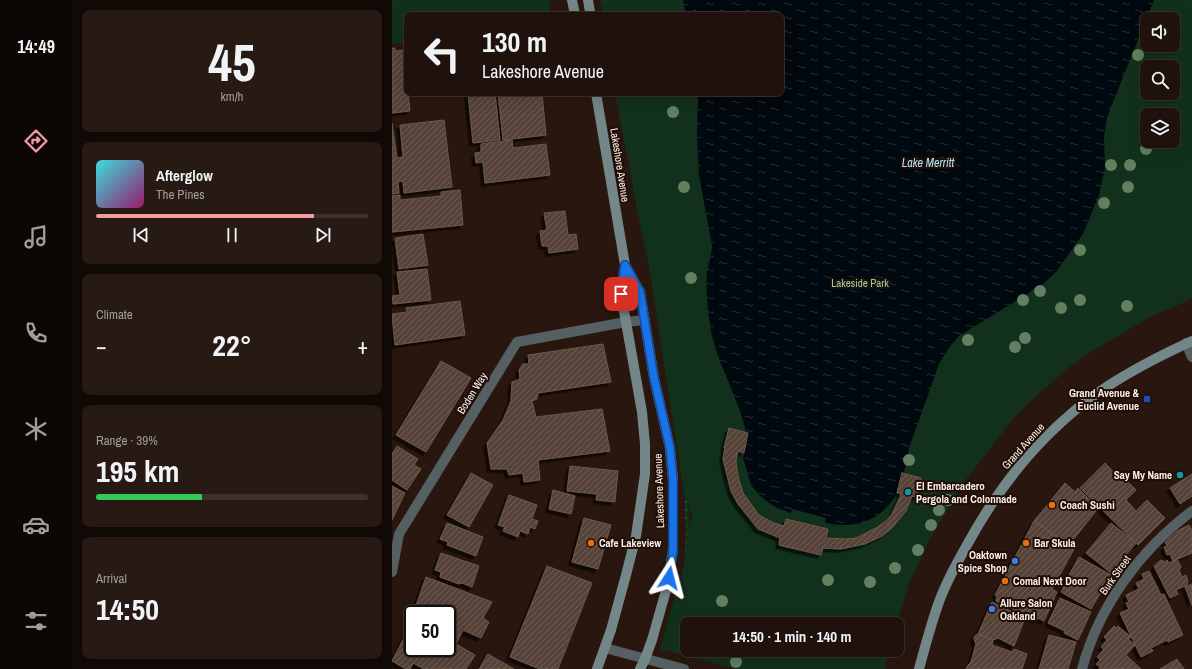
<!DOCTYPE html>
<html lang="en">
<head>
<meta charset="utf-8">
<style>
  body { margin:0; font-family:"Archivo Narrow",sans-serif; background:#271a14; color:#f1f3f6; height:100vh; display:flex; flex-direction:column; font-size:15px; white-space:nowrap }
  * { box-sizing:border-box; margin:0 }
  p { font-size:13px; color:#a19d9d }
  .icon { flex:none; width:22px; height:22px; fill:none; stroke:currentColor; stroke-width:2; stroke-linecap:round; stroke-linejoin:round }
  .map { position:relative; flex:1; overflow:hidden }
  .side { display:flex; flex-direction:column; gap:10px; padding:10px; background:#110906; width:320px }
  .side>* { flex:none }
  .hud { position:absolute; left:12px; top:12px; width:380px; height:84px; border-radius:8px; box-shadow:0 4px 16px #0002,0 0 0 1px #3c312c; background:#1f110b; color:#f1f3f6; overflow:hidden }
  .fabs { position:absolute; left:748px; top:12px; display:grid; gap:8px }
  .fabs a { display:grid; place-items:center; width:40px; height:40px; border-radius:8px; background:#1f110b; box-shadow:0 4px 16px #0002,0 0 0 1px #3c312c; font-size:20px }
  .speed { position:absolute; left:12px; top:605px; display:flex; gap:8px; font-size:20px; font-weight:700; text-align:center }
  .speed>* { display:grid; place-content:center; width:52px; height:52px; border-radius:50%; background:#1f110b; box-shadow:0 4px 16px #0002,0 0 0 1px #3c312c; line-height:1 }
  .speed .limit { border:2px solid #111; border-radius:6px; background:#fff; color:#111 }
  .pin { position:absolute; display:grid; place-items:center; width:34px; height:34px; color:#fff; margin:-17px; border-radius:8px; box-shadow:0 2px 6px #0006 }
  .me { position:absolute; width:44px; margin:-22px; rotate:9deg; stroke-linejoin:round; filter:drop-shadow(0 0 3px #0008) }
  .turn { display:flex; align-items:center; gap:14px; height:84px; padding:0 12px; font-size:18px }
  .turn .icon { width:52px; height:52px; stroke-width:2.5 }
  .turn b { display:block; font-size:28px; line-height:34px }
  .big { font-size:30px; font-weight:800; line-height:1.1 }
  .side .card { flex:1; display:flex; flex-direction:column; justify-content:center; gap:6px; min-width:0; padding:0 14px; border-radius:8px; background:#271a14 }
  .side .dial { align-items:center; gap:0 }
  .dial b { font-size:52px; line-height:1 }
  .song { display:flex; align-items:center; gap:12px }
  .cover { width:48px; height:48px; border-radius:6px; background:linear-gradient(135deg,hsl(180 70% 55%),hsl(320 70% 35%)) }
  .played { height:4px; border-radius:2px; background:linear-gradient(90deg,#f49aa2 80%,#3c312c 80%) }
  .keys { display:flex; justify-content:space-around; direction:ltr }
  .heat { display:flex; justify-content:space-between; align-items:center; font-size:22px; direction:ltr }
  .charge { height:6px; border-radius:3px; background:linear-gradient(90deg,#34c759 39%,#3c312c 0) }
  .trip { position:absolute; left:288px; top:617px; width:224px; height:40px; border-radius:8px; background:#1f110b; box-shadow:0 4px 16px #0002,0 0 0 1px #3c312c; font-weight:800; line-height:40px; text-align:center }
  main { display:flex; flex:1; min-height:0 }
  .tab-bar { display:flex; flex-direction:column; width:72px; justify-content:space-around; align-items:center; background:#0c0704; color:#a19d9d }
  .tab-bar .icon { width:28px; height:28px }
  .tab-bar .on { color:#f49aa2 }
  .tab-bar b { font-size:18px; color:#f1f3f6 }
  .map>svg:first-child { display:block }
</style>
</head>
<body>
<main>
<nav class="tab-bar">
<b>14:49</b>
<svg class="icon on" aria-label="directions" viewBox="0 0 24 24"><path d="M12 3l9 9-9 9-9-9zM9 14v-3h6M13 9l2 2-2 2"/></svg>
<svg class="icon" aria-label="music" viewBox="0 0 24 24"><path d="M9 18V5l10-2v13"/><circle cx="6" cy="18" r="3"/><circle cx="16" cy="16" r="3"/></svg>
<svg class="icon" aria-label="phone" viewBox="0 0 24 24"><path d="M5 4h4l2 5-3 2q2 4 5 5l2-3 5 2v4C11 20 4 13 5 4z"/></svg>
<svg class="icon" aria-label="climate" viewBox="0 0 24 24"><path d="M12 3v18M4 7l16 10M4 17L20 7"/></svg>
<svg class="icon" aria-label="car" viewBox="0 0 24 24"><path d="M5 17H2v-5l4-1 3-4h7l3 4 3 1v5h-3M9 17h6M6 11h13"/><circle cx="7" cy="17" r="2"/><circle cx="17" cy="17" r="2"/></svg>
<svg class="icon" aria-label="filters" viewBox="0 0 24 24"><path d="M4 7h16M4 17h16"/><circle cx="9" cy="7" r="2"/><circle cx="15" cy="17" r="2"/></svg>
</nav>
<section class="side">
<div class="card dial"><b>45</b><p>km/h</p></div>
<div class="card">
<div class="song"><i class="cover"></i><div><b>Afterglow</b><p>The Pines</p></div></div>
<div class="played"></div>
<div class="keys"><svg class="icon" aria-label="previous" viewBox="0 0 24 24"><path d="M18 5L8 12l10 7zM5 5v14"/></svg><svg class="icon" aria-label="pause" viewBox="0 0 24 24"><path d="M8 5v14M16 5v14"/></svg><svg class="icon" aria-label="next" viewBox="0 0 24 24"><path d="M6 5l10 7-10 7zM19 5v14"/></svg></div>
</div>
<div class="card"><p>Climate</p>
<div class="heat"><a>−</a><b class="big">22°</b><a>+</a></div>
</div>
<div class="card"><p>Range · 39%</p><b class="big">195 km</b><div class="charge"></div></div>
<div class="card"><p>Arrival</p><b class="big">14:50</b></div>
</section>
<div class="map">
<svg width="800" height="669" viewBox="0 0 800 669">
  <defs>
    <pattern id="grass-dots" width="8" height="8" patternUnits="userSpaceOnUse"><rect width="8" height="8" fill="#12311c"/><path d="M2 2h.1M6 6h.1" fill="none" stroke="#364f3d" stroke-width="1.8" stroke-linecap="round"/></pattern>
    <pattern id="water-ripples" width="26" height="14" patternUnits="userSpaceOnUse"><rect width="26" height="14" fill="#00090f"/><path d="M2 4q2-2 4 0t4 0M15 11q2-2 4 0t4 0" fill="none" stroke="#262d32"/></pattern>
    <pattern id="building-hatch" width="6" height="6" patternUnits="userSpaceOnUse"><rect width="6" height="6" fill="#564337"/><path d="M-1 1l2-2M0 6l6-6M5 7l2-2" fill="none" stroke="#6f5f54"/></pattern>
    <filter id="shadow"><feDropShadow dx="-3.5" dy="3.5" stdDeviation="0" flood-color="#0009"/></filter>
  </defs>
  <rect width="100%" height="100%" fill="#29170f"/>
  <polygon fill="url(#grass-dots)" points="292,500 296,500 298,531 292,565 294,531"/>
  <g fill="#12311c" fill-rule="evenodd">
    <polygon points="0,0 157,0 159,15 15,15 15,42 0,44"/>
    <path d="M208,0H800V299L758,317L697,353L680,365L646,394L621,419L572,482L540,535L517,583L505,624H295V650H498L493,669H346L268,649L292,565L300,515L292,494L257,266L247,219L223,93H389V15H211ZM755,19H781V45H755ZM755,67H781V93H755ZM755,115H781V141H755Z"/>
  </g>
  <path fill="url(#water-ripples)" d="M291,0H762L715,117L712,137L713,168L707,195L691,234L664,272L650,285L567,336L559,345L547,364L517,448L512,473H510C508,479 507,489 505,494C504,496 501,499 500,501C483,524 459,528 433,523L434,518L400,509L399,513L385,508L377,503L367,495L359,485L351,458L356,433L354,432C347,400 330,372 321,340C317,325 313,288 315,273C317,264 319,256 320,246L307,175L305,136L306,93H389V15H294Z"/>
  <g fill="url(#building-hatch)" stroke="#6b584b" fill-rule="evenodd" filter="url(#shadow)">
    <polygon points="0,48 3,48 3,51 12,50 15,93 16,93 18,111 0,113"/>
    <polygon points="76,93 103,93 108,140 81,143"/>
    <polygon points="106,93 150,93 154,135 111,140"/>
    <polygon points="52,120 60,187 12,193 11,181 6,182 7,193 0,194 0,123 5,158 11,157 8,125"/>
    <polygon points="120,140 121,148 154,144 158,175 93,183 91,162 84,163 83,153 89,152 89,144"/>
    <polygon points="68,190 71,225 0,232 0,196 8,195 8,200 49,196 49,192"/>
    <polygon points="173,211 176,235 184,234 186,249 157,253 156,246 150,246 148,231 155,230 152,213"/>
    <polygon points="31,234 36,265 7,269 3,238"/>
    <polygon points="35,269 39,300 1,304 0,296 8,295 5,272"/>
    <polygon points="68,301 73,335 3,345 0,314 15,312 14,308"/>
    <polygon points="211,344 219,382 146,393 145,399 140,401 144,417 210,409 218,451 146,460 148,480 132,482 131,473 117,475 115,469 99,469 95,443 111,420 119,401 120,382 128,379 127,370 131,364 137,364 136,355"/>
    <polygon points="49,361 79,378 34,452 4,435"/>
    <polygon points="337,428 356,433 352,453 346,451 344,461 346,476 351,493 367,515 382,523 392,526 394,519 436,529 434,538 454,539 464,538 484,528 494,521 500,514 508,497 509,493 505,493 510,473 529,478 525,497 520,496 514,511 499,529 490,536 473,544 449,549 431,548 429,555 387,545 388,538 366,529 346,504 339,491 331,459 333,448 332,448"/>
    <polygon points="5,446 26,459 22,465 29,469 15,490 0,480 0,454"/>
    <polygon points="713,463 729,480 732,478 744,490 734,500 744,511 755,500 773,518 746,545 688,488"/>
    <polygon points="178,466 226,471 223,502 204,500 205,494 175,491"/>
    <polygon points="79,473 101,485 77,527 55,515"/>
    <polygon points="800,474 800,496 788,504 778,488"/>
    <polygon points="673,483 683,492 686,488 700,502 697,505 704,511 677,545 642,521"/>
    <polygon points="0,486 13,493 0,520"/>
    <polygon points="161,490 183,496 179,514 157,509"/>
    <polygon points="117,495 145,505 140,519 146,521 143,529 138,527 136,534 128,531 126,537 111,531 113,527 106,525"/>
    <polygon points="192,518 219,525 206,569 180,562"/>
    <polygon points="642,521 682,549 660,589 665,592 652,621 646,618 645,620 635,616 636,612 633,610 631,614 604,601 605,596 603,595"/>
    <polygon points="55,523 91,537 84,556 55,545 56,542 48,539"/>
    <polygon points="719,523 744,543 719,573 694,553"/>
    <polygon points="797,525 799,529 800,529 800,553 781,561 778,554 775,555 772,547 775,546 773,542 785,531"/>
    <polygon points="49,553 87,566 80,587 70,583 67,584 48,577 49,572 43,570"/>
    <polygon points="687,557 719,575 699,609 669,592 675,581 674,580"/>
    <polygon points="785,559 789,567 787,570 790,577 794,575 796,581 795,585 784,590 786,594 778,598 762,566 769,560 773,562 775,560 777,563"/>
    <polygon points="155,566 200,583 166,669 148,669 118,657"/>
    <polygon points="757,571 769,595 772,594 791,635 776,642 775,640 759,648 761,651 749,657 728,613 737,609 734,603 737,602 734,595 747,589 744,583 752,579 750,574"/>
    <path d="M34,577L100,602L91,618L97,622L89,638L71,630L64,644L83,655L74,669H32L21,663L18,669H14L0,661L14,634ZM21,614H55V648H21Z"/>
    <polygon points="800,584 800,605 793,587"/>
    <polygon points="668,598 699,612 686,640 672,633 673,631 656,623"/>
    <polygon points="600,602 633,618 622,646 606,638 601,640 586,634"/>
    <polygon points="722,626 724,628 726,626 739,637 736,639 743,645 734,655 749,669 707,669 708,667 704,664 708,660 705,657 712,649 709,647 715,640 712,637"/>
    <polygon points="586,634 601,640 600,645 620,652 622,649 635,654 630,669 574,669 576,665 579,662 584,644 582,639 583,636"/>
    <polygon points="657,635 684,642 676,669 647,669"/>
    <polygon points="96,654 122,669 87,669"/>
    <polygon points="785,659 792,669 768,669"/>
  </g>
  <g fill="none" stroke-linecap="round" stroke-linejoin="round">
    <g stroke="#546061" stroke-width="10">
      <polyline points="794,343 800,357"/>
      <polyline points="0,572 7,534 125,342 234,322 253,320"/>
      <polyline points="213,648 292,669"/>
      <path d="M690,669C707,606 748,550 800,511"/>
    </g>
    <g stroke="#748788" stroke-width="10">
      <polyline points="180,0 183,15"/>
      <polyline points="196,0 198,12 197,15"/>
      <polyline points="204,93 233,265 229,294 250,412 253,444 253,474 244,536 234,575 219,630 205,669"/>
      <polyline points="233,265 248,292 262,378 278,448 281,480 281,550 275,587 260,640 253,659 248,669"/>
      <path d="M527,669C533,647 539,624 547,602C554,582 565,563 575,545C607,486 650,433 704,394C734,373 767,356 800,341"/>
    </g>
  </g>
  <g fill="#627f60">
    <circle cx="746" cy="55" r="6"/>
    <circle cx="281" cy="112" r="6"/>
    <circle cx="754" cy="149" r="6"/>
    <circle cx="719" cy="165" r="6"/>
    <circle cx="738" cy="165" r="6"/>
    <circle cx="292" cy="187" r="6"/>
    <circle cx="736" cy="187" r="6"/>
    <circle cx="712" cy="203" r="6"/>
    <circle cx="688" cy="250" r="6"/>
    <circle cx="299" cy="278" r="6"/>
    <circle cx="648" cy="291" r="6"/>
    <circle cx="631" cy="300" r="6"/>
    <circle cx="688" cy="300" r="6"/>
    <circle cx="735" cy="306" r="6"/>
    <circle cx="669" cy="308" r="6"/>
    <circle cx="633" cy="338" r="6"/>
    <circle cx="576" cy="340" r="6"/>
    <circle cx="623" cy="347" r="6"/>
    <circle cx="517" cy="460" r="6"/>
    <circle cx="556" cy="500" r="6"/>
    <circle cx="547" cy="510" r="6"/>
    <circle cx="539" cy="525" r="6"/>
    <circle cx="526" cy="550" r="6"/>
    <circle cx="503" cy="568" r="6"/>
    <circle cx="436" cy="580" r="6"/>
    <circle cx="478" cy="582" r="6"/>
    <circle cx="330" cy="601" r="6"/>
    <circle cx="344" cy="662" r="6"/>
  </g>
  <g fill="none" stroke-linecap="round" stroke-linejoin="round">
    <g stroke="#114b97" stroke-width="10">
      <polyline id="route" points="229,294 233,265 248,292 262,378 278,448 281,480 281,550 277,578"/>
    </g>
    <use href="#route" stroke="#1a73e8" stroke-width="7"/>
  </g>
  <rect fill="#1a4fb4" stroke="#1f0e06" stroke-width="1.5" x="751" y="395" width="8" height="8" rx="2"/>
  <g fill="#0f9aa8" stroke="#1f0e06" stroke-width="1.5">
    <circle cx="788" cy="475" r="4"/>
    <circle cx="516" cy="492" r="4"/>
  </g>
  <g fill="#e8710a" stroke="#1f0e06" stroke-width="1.5">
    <circle cx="660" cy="505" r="4"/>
    <circle cx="199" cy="543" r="4"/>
    <circle cx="634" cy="543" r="4"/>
    <circle cx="613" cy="581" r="4"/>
  </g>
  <g fill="#3f7fe0" stroke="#1f0e06" stroke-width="1.5">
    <circle cx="623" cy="561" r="4"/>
    <circle cx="600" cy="609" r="4"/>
  </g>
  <g text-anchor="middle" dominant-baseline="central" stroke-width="4" stroke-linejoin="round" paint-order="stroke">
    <g font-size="11" fill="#fef1eb" stroke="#1f0e06">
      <text transform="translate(228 165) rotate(81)">Lakeshore Avenue</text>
      <text transform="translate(80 393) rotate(-58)">Boden Way</text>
      <text transform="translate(631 446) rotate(-48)">Grand Avenue</text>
      <text transform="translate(267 491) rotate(-92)">Lakeshore Avenue</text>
      <text transform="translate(723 575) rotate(-55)">Burk Street</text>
    </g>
    <g font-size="11" fill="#90d4a3" stroke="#1f0e06">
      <text x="468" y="283">Lakeside Park</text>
    </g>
    <g font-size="11" font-weight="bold" fill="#fef1eb" stroke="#1f0e06" text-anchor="start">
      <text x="747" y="393" text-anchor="end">Grand Avenue &amp;<tspan x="747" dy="13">Euclid Avenue</tspan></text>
      <text x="780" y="475" text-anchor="end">Say My Name</text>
      <text x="524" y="486">El Embarcadero<tspan x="524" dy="13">Pergola and Colonnade</tspan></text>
      <text x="668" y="505">Coach Sushi</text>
      <text x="207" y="543">Cafe Lakeview</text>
      <text x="642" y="543">Bar Skula</text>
      <text x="615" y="555" text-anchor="end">Oaktown<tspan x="615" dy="13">Spice Shop</tspan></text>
      <text x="621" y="581">Comal Next Door</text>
      <text x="608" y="603">Allure Salon<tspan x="608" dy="13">Oakland</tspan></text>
    </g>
    <g font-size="12" font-style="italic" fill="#b1e4f8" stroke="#1f0e06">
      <text x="536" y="163">Lake Merritt</text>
    </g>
  </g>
</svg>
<div class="fabs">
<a><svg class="icon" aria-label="sound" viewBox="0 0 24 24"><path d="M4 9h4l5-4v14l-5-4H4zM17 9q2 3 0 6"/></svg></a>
<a><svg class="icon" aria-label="search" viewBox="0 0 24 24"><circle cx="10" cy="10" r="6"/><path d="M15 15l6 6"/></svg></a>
<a><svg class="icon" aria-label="layers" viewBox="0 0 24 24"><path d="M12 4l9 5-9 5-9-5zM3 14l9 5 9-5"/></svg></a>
</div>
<div class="speed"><div class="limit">50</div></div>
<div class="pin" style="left:229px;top:294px;background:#d93025"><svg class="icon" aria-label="arrive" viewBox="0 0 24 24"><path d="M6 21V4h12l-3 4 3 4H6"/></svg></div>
<svg class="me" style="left:277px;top:578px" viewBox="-20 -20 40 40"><path d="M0-17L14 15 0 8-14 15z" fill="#1a73e8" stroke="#fff" stroke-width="4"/></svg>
<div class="trip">14:50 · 1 min · 140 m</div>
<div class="hud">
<div class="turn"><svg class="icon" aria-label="left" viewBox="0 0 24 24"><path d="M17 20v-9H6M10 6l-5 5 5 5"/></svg><div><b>130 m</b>Lakeshore Avenue</div></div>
</div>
</div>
</main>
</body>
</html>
